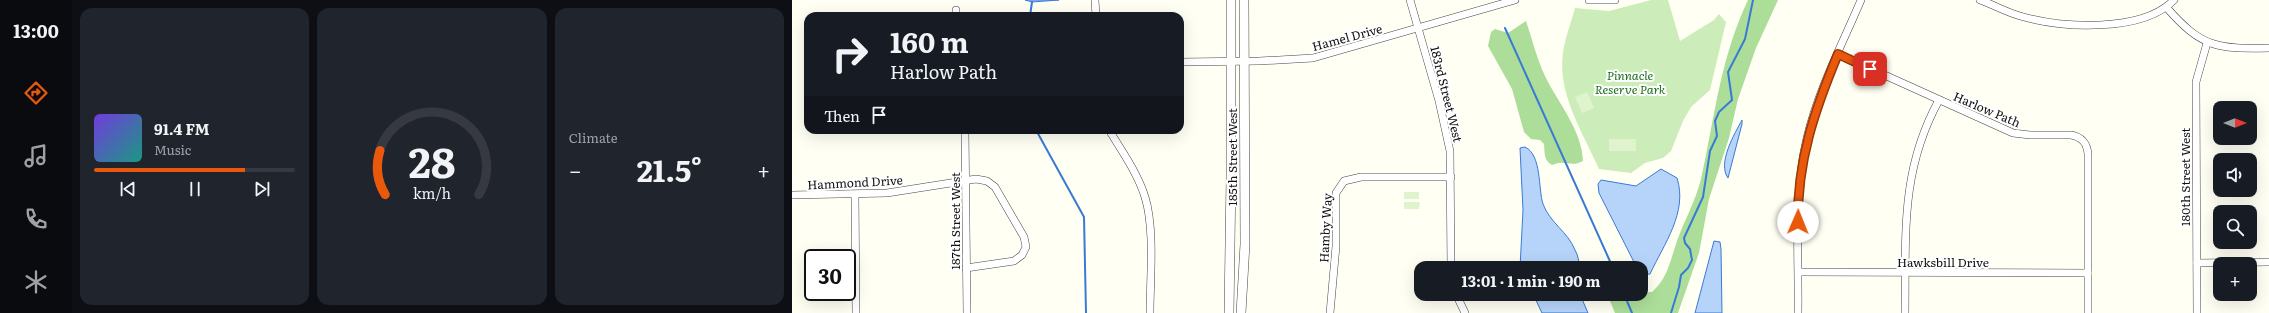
<!DOCTYPE html>
<html lang="en">
<head>
<meta charset="utf-8">
<style>
  body { margin:0; font-family:Literata,serif; background:#20242c; color:#f1f3f6; height:100vh; display:flex; flex-direction:column; font-size:15px; white-space:nowrap }
  * { box-sizing:border-box; margin:0 }
  p { font-size:13px; color:#9ea1a6 }
  .icon { flex:none; width:22px; height:22px; fill:none; stroke:currentColor; stroke-width:2; stroke-linecap:round; stroke-linejoin:round }
  .map { position:relative; flex:1; overflow:hidden }
  .side { display:flex; flex-direction:column; gap:8px; padding:8px; background:#0d0f14; width:720px }
  .side>* { flex:none }
  .guide { position:absolute; left:12px; top:12px; width:380px; height:122px; border-radius:12px; box-shadow:0 4px 16px #0002; background:#171b24; color:#f1f3f6; overflow:hidden }
  .needle { width:26px; rotate:90deg }
  .buttons { position:absolute; left:1421px; top:101px; display:grid; gap:8px }
  .buttons a { display:grid; place-items:center; width:44px; height:44px; border-radius:8px; background:#171b24; box-shadow:0 4px 16px #0002; font-size:20px }
  .speed { position:absolute; left:12px; top:249px; display:flex; gap:8px; font-size:20px; font-weight:700; text-align:center }
  .speed>* { display:grid; place-content:center; width:52px; height:52px; border-radius:50%; background:#171b24; box-shadow:0 4px 16px #0002; line-height:1 }
  .speed .limit { border:2px solid #111; border-radius:6px; background:#fff; color:#111 }
  .pin { position:absolute; display:grid; place-items:center; width:34px; height:34px; color:#fff; margin:-17px; border-radius:8px; box-shadow:0 2px 6px #0006 }
  .me { position:absolute; width:44px; margin:-22px; rotate:1deg; stroke-linejoin:round; filter:drop-shadow(0 0 3px #0008) }
  .turn { display:flex; align-items:center; gap:14px; height:84px; padding:0 20px; font-size:18px }
  .turn .icon { width:52px; height:52px; stroke-width:2.5 }
  .turn b { display:block; font-size:28px; line-height:34px }
  .then { display:flex; align-items:center; height:38px; padding:0 20px; background:#0003; gap:8px; font-size:15px }
  .big { font-size:30px; font-weight:700; line-height:1.1 }
  .side .widget { flex:1; display:flex; flex-direction:column; justify-content:center; gap:6px; min-width:0; padding:0 14px; border-radius:12px; background:#20242c }
  .side .dial { align-items:center; gap:0 }
  .dial svg { height:104px; overflow:visible; fill:none; stroke:#363941; stroke-width:7; stroke-linecap:round; text-anchor:middle }
  .dial text { fill:#f1f3f6; stroke:none }
  .song { display:flex; align-items:center; gap:12px }
  .cover { width:48px; height:48px; border-radius:6px; background:linear-gradient(135deg,hsl(260 70% 55%),hsl(170 70% 35%)) }
  .played { height:4px; border-radius:2px; background:linear-gradient(90deg,#ea580c 75%,#363941 75%) }
  .keys { display:flex; justify-content:space-around; direction:ltr }
  .heat { display:flex; justify-content:space-between; align-items:center; font-size:22px; direction:ltr }
  .side .tiles { flex:1; display:grid; gap:8px; grid-template-columns:repeat(3,1fr) }
  .trip { position:absolute; left:622px; top:261px; width:234px; height:40px; border-radius:12px; background:#171b24; box-shadow:0 4px 16px #0002; font-weight:700; line-height:40px; text-align:center }
  main { display:flex; flex:1; min-height:0 }
  .menu { display:flex; flex-direction:column; width:72px; justify-content:space-around; align-items:center; background:#090b0e; color:#9ea1a6 }
  .menu .icon { width:28px; height:28px }
  .menu .selected { color:#ea580c }
  .menu b { font-size:18px; color:#f1f3f6 }
  .map>svg:first-child { display:block }
</style>
</head>
<body>
<main>
<nav class="menu">
<b>13:00</b>
<svg class="icon selected" aria-label="directions" viewBox="0 0 24 24"><path d="M12 3l9 9-9 9-9-9zM9 14v-3h6M13 9l2 2-2 2"/></svg>
<svg class="icon" aria-label="music" viewBox="0 0 24 24"><path d="M9 18V5l10-2v13"/><circle cx="6" cy="18" r="3"/><circle cx="16" cy="16" r="3"/></svg>
<svg class="icon" aria-label="phone" viewBox="0 0 24 24"><path d="M5 4h4l2 5-3 2q2 4 5 5l2-3 5 2v4C11 20 4 13 5 4z"/></svg>
<svg class="icon" aria-label="climate" viewBox="0 0 24 24"><path d="M12 3v18M4 7l16 10M4 17L20 7"/></svg>
</nav>
<section class="side">
<div class="tiles">
<div class="widget">
<div class="song"><i class="cover"></i><div><b>91.4 FM</b><p>Music</p></div></div>
<div class="played"></div>
<div class="keys"><svg class="icon" aria-label="previous" viewBox="0 0 24 24"><path d="M18 5L8 12l10 7zM5 5v14"/></svg><svg class="icon" aria-label="pause" viewBox="0 0 24 24"><path d="M8 5v14M16 5v14"/></svg><svg class="icon" aria-label="next" viewBox="0 0 24 24"><path d="M6 5l10 7-10 7zM19 5v14"/></svg></div>
</div>
<div class="widget dial"><svg viewBox="0 0 100 80">
<path d="M14 69A42 42 0 1 1 86 69"/>
<path d="M14 69A42 42 0 0 1 10 35" stroke="#ea580c"/>
<text x="50" y="56" font-size="32" font-weight="700">28</text>
<text x="50" y="72" font-size="11">km/h</text>
</svg></div>
<div class="widget"><p>Climate</p>
<div class="heat"><a>−</a><b class="big">21.5°</b><a>+</a></div>
</div>
</div>
</section>
<div class="map">
<svg width="1477" height="313" viewBox="0 0 1477 313">
  <rect width="100%" height="100%" fill="#fffff4"/>
  <path fill="#ccedba" d="M859,0H876L888,41L922,20L927,14L934,22L918,90L899,107L891,121L879,151L871,158L853,163L839,173L807,169C791,133 765,93 771,53C773,38 779,23 783,8L817,11Z"/>
  <g fill="#acde99">
    <path d="M956,0H986L964,48L946,99L937,138L917,199L907,253L886,313H823L815,294L860,292C876,278 878,261 885,241C892,221 904,200 909,179C923,116 928,59 956,0Z"/>
    <path d="M734,21C740,39 745,59 753,76C766,103 790,130 791,161C778,168 774,159 760,165C751,160 753,152 752,144L748,140L739,139L732,132L720,89L696,46L699,32L703,29L716,33Z"/>
  </g>
  <g fill="#dff3cd">
    <polygon points="795,92 802,108 790,113 783,97"/>
    <rect x="817" y="139" width="27" height="12"/>
    <rect x="612" y="192" width="15" height="7"/>
    <polygon points="612,202 628,202 627,209 612,209"/>
  </g>
  <g fill="#b6d4fa" stroke="#387ad5">
    <polygon points="233,0 267,0 240,2"/>
    <path d="M950,120V124L936,178C925,163 943,133 950,120Z"/>
    <path d="M733,147C750,155 746,189 751,204C758,223 776,232 783,250C786,255 787,262 788,268H728L731,210L728,148Z"/>
    <path d="M869,169L885,178C896,212 872,244 858,274L849,275V268H845L807,193L806,184L809,180L844,186Z"/>
    <polygon points="922,241 928,242 929,249 930,313 903,313"/>
    <polygon points="741,294 790,294 790,299 796,313 750,313"/>
  </g>
  <g fill="none" stroke-linecap="round" stroke-linejoin="round">
    <g stroke="#387ad5" stroke-width="2">
      <polyline points="238,16 240,2"/>
      <polyline points="713,28 821,268"/>
      <polyline points="244,130 292,217 294,313"/>
      <polyline points="832,294 840,313"/>
      <polyline points="879,313 887,287 889,275 896,268 900,260 898,249 893,243 892,238 911,197 918,151 925,136 923,121 927,112 940,100 936,72 953,39 961,0"/>
    </g>
    <g stroke="#444" stroke-width="8">
      <g id="minor">
        <polyline points="303,0 304,16"/>
        <polyline points="618,0 647,101 658,151 659,268"/>
        <polyline points="797,0 823,0"/>
        <path d="M1188,0C1202,5 1214,12 1228,16C1270,28 1350,33 1382,0"/>
        <path d="M1375,8C1410,48 1426,49 1477,48"/>
        <polyline points="164,10 164,16"/>
        <path d="M1046,54L1221,133L1238,135H1279C1290,137 1295,143 1296,154V313"/>
        <polyline points="388,62 467,61 521,58 723,0"/>
        <polyline points="173,130 175,313"/>
        <path d="M317,130C330,151 346,174 353,197C363,229 358,279 358,313"/>
        <polyline points="0,195 95,193 184,179 195,181 203,187 232,237 234,247 230,255 222,261 174,268"/>
        <polyline points="63,195 64,313"/>
        <polyline points="1405,263 1477,262"/>
        <polyline points="1007,272 1296,273"/>
        <polyline points="664,294 673,313"/>
        <polyline points="538,313 544,246 544,193 552,181 569,177 659,177"/>
        <path d="M1006,313C1007,255 1001,195 1015,138C1026,90 1050,45 1069,0"/>
        <path d="M1113,313C1114,235 1108,171 1147,100"/>
        <polyline points="1405,313 1404,82 1415,43"/>
      </g>
    </g>
    <g stroke="#444" stroke-width="10">
      <g id="tertiary">
        <polyline points="437,313 439,177 439,0"/>
        <polyline points="449,313 453,244 452,0"/>
      </g>
    </g>
    <use href="#minor" stroke="#fff" stroke-width="7"/>
    <use href="#tertiary" stroke="#fff" stroke-width="9"/>
  </g>
  <g fill="none" stroke-linecap="round" stroke-linejoin="round">
    <g stroke="#983908" stroke-width="10">
      <path id="route" d="M1006,222C1005,161 1023,109 1046,54L1078,69"/>
    </g>
    <use href="#route" stroke="#ea580c" stroke-width="7"/>
  </g>
  <g text-anchor="middle" dominant-baseline="central" stroke-width="4" stroke-linejoin="round" paint-order="stroke">
    <g font-size="12" fill="#111" stroke="#fff">
      <text transform="translate(555 37) rotate(-15)">Hamel Drive</text>
      <text transform="translate(655 94) rotate(76)">183rd Street West</text>
      <text transform="translate(1195 109) rotate(23)">Harlow Path</text>
      <text transform="translate(440 157) rotate(-90)">185th Street West</text>
      <text transform="translate(1393 177) rotate(-90)">180th Street West</text>
      <text transform="translate(63 182) rotate(-3)">Hammond Drive</text>
      <text transform="translate(163 221) rotate(-90)">187th Street West</text>
      <text transform="translate(533 228) rotate(-87)">Hamby Way</text>
      <text x="1151" y="262">Hawksbill Drive</text>
    </g>
    <g font-size="12" font-style="italic" fill="#1e6d1c" stroke="#fff">
      <text x="838" y="75">Pinnacle<tspan x="838" dy="14">Reserve Park</tspan></text>
    </g>
  </g>
</svg>
<div class="buttons">
<a><svg class="needle" viewBox="-14 -14 28 28"><path d="M0-13l5 13h-10z" fill="#e53935"/><path d="M0 13l5-13h-10z" fill="#9ea1a6"/></svg></a>
<a><svg class="icon" aria-label="sound" viewBox="0 0 24 24"><path d="M4 9h4l5-4v14l-5-4H4zM17 9q2 3 0 6"/></svg></a>
<a><svg class="icon" aria-label="search" viewBox="0 0 24 24"><circle cx="10" cy="10" r="6"/><path d="M15 15l6 6"/></svg></a>
<a>+</a>
</div>
<div class="speed"><div class="limit">30</div></div>
<div class="pin" style="left:1078px;top:69px;background:#d93025"><svg class="icon" aria-label="arrive" viewBox="0 0 24 24"><path d="M6 21V4h12l-3 4 3 4H6"/></svg></div>
<svg class="me" style="left:1006px;top:222px" viewBox="-20 -20 40 40"><circle r="19" fill="#fff"/><path d="M0-13L10 11 0 6-10 11z" fill="#ea580c"/></svg>
<div class="trip">13:01 · 1 min · 190 m</div>
<div class="guide">
<div class="turn"><svg class="icon" aria-label="right" viewBox="0 0 24 24"><path d="M7 20v-9h11M14 6l5 5-5 5"/></svg><div><b>160 m</b>Harlow Path</div></div>
<div class="then">Then<svg class="icon" aria-label="arrive" viewBox="0 0 24 24"><path d="M6 21V4h12l-3 4 3 4H6"/></svg></div>
</div>
</div>
</main>
</body>
</html>
